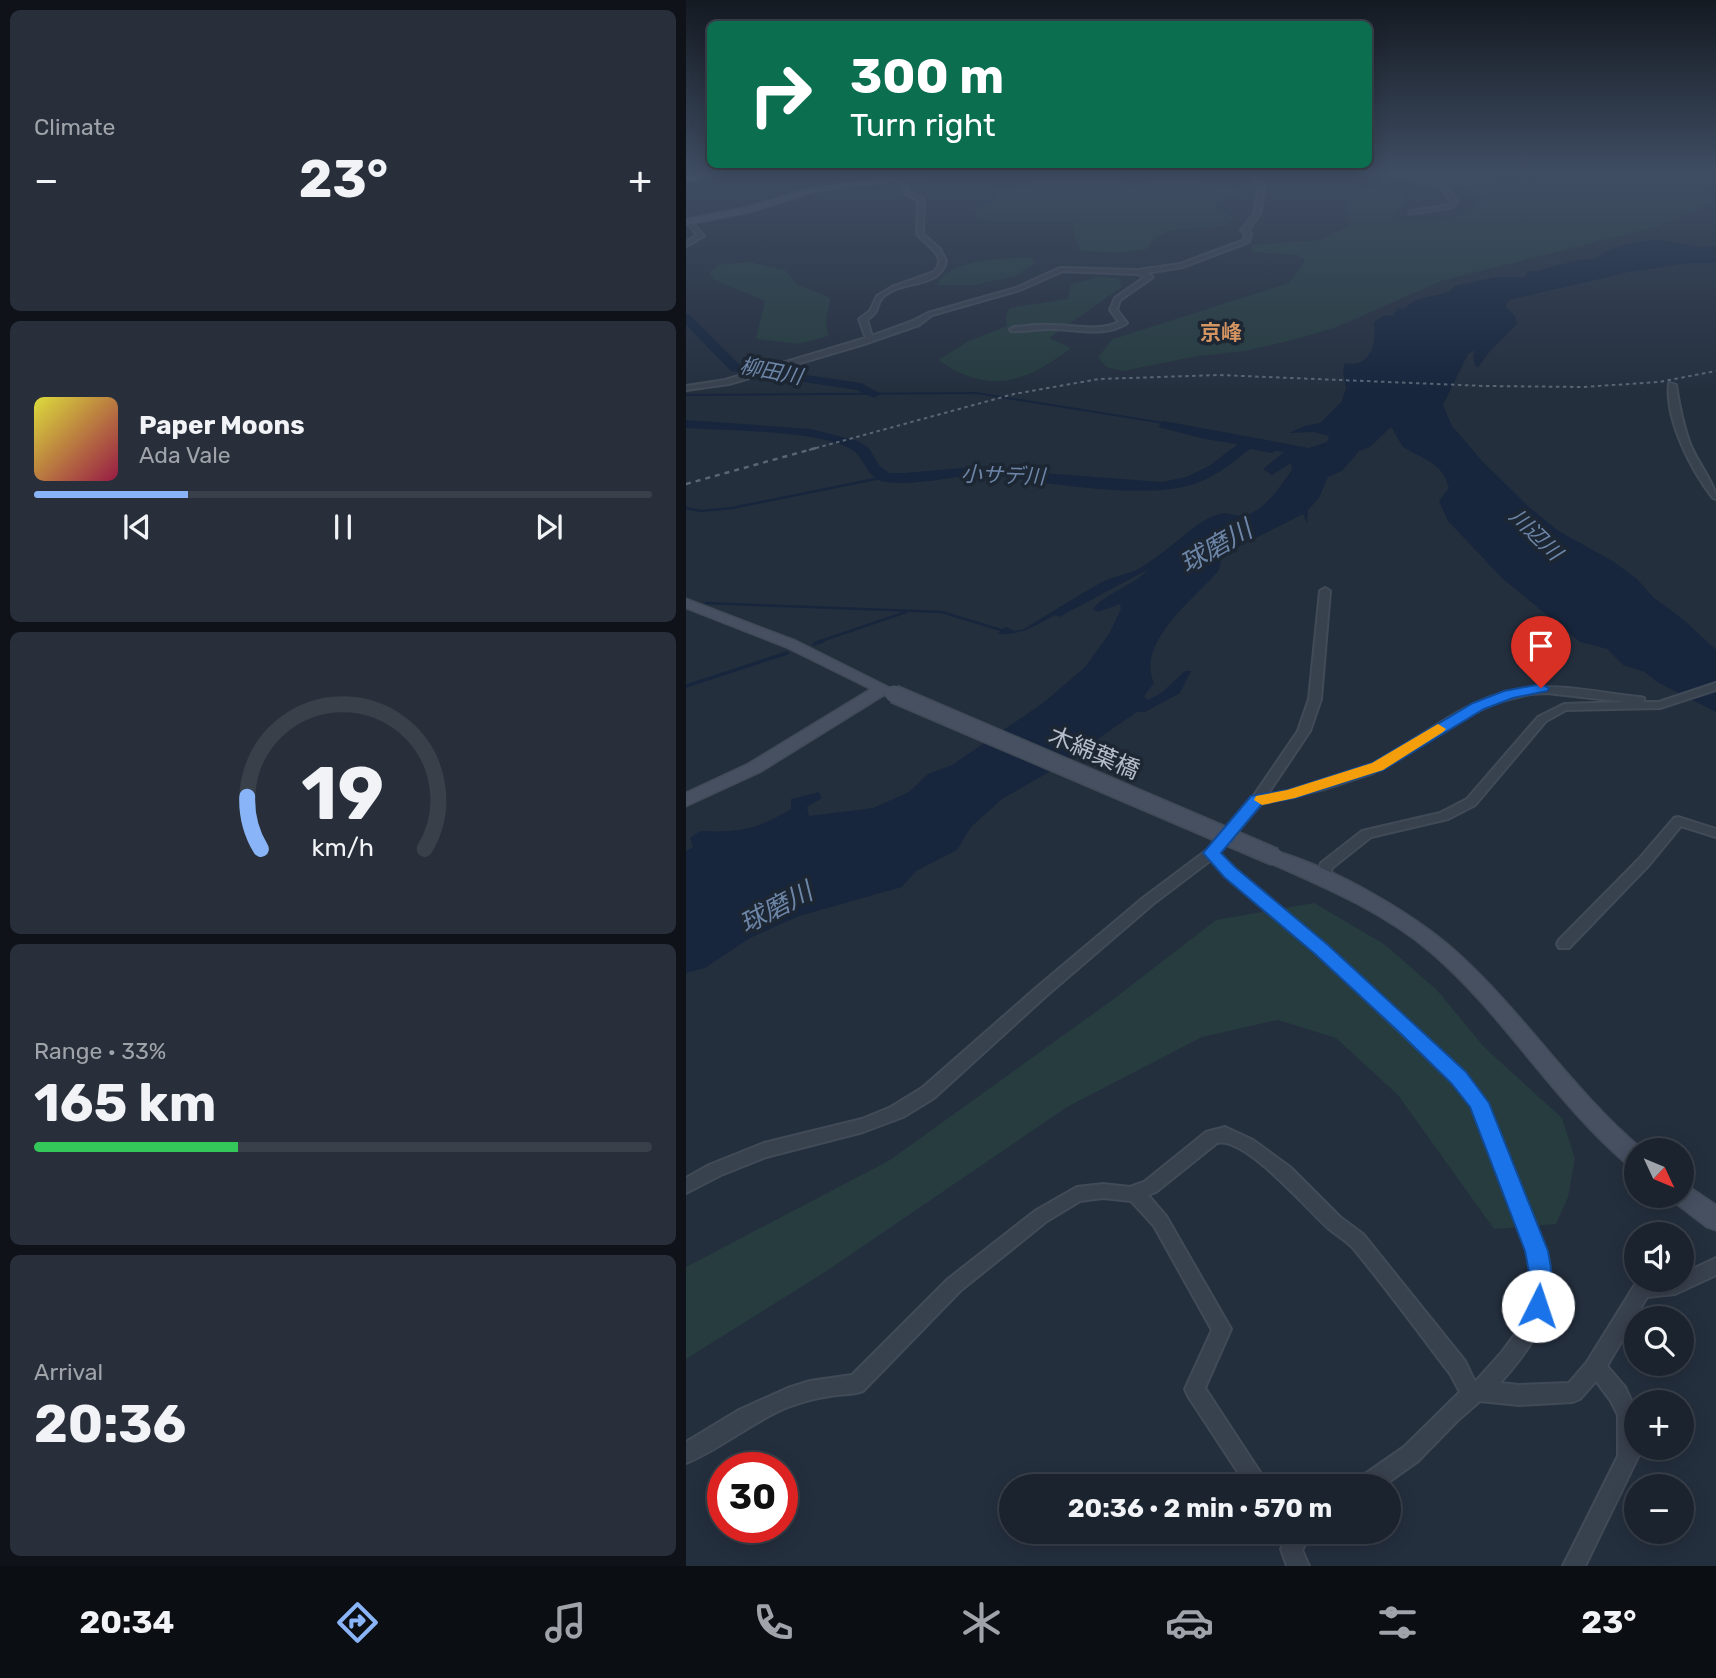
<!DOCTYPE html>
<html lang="en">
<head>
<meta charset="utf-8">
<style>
  body { margin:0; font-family:Rubik,"Noto Sans JP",sans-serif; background:#282f3a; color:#f1f3f6; height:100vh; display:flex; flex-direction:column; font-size:26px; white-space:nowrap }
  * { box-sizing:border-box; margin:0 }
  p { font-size:23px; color:#a0a4aa }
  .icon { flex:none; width:38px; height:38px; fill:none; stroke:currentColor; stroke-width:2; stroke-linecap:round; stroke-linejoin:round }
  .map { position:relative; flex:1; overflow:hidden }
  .details { display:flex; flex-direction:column; gap:10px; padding:10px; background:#0f1319; width:686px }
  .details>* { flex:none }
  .top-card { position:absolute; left:21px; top:21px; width:665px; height:147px; border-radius:10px; box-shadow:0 4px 18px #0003,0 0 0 2px #39404a; background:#0b6e4f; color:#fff; overflow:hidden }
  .needle { width:46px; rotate:134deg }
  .fabs { position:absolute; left:938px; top:1138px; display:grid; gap:14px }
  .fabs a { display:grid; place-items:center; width:70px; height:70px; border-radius:50%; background:#1b232e; box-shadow:0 4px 18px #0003,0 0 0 2px #39404a; font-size:35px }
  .speed { position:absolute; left:21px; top:1452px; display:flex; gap:14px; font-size:35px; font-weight:700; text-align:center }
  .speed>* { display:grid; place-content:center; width:91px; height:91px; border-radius:50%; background:#1b232e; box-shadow:0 4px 18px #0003,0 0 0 2px #39404a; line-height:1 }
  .speed .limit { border:10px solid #d22; background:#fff; color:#111 }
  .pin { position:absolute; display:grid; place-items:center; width:60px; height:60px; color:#fff; margin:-72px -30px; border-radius:50% 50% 50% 0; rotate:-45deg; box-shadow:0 0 7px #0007 }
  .pin .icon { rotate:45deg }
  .me { position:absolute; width:77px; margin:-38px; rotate:4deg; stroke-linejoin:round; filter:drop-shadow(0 0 5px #0008) }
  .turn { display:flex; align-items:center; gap:24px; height:147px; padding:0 28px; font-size:32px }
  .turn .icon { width:91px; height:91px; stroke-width:2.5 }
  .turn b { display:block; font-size:49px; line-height:60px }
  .big { font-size:52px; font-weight:700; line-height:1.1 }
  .details .tile { flex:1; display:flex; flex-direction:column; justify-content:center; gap:10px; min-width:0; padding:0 24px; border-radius:10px; background:#282f3a }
  .details .dial { align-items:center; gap:0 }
  .dial svg { height:182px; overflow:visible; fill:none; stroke:#39404a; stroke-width:7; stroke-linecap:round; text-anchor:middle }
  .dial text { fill:#f1f3f6; stroke:none }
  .song { display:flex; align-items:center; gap:21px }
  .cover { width:84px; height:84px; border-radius:10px; background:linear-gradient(135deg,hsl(60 70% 55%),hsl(340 70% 35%)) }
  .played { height:7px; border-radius:4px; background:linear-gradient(90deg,#8ab4f8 25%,#39404a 25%) }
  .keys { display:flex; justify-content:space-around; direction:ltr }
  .heat { display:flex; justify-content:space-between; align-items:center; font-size:38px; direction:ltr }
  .charge { height:10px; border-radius:5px; background:linear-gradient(90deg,#34c759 33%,#39404a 0) }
  .trip { position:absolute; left:313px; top:1474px; width:402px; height:70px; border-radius:35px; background:#1b232e; box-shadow:0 4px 18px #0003,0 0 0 2px #39404a; font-weight:700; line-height:70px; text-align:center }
  .tabs { display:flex; height:112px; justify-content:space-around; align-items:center; background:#0b0e12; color:#a0a4aa }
  .tabs .icon { width:49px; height:49px }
  .tabs .active { color:#8ab4f8 }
  .tabs b { font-size:32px; color:#f1f3f6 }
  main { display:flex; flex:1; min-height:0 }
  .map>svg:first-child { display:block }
</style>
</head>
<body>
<main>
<section class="details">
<div class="tile"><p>Climate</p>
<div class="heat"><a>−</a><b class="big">23°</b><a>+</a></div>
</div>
<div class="tile">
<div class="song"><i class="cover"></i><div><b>Paper Moons</b><p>Ada Vale</p></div></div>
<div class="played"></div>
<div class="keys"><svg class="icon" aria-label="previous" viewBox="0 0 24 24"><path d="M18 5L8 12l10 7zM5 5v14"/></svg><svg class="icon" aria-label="pause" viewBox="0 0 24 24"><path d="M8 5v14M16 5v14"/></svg><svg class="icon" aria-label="next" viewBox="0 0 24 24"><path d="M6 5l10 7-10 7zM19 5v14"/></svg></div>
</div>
<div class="tile dial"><svg viewBox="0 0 100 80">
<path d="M14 69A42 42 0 1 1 86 69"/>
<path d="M14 69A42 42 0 0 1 8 46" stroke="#8ab4f8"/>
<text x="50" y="56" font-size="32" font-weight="700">19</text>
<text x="50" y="72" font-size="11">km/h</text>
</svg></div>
<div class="tile"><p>Range · 33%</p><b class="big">165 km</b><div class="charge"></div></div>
<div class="tile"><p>Arrival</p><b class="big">20:36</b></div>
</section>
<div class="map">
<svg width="1030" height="1566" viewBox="0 0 1030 1566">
  <rect width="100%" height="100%" fill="#242f3e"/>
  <g fill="#263c3f">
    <path d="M361,174H424L434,182L448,185L479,180L532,184L557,189L529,203L535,210L549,218C524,240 480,214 461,249L434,253L395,251L388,236L387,223C355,218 322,225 290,219L288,210L306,202L311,195L307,191L341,185Z"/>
    <path d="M728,174H787L808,178H846L875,174H1030L1019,196L1030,201L970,227L755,281L648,328L606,340L559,351L512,356L437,371L420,367L412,357L427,339L603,283L619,261L612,255L565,252L566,245L635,240L666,224L661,207L663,198L685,187L718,191L719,204L707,219C741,225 773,221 800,199Z"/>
    <path d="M343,257L350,262L330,276L289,285H251C266,257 314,260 343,257Z"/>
    <polygon points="64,262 99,270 109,283 144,298 140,322 142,336 113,344 70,339 79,301 29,280 23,273 31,265"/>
    <path d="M413,277L432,278L436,287L363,338L385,348C340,383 302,395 252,360L281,342L321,326L320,315L324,308L382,299L385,284Z"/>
    <polygon points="628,903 698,944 751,990 798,1047 876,1118 889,1159 882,1197 870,1224 808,1229 712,1095 650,1038 592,1020 516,1037 381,1107 139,1272 0,1359 0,1267 204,1160 425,1001 530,920"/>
  </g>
  <path fill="#17263c" d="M967,239L1012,247L1030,246V263H1004L943,272L823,300L819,306L830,317L831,324L804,351L793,366L790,367L787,357L789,350L782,354L757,405L766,426L797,462L842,506L871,530L928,562L951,579L967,597L999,621L1030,650V712L971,682L959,672L937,665L921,649L894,642L817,579L762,521L753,501L763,488C756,463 741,461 722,450C713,446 711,434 705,427L684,447L673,451L656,471L642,477L633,498L622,510L621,523L617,514L552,547L535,560L533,570C510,598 449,642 468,683L458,696L462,700L475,693L499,671H505L494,693L459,712H451L363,772L316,799L285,827L271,850L230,871L216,887L113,916L64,938L19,968L0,973V851L7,847L4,838L14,831C53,833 72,829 105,809V799L133,792L136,798L121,807L123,816L187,808L223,792L242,774L266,765L357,703L399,667L423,634L435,609L434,604L412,612L407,609C422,591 447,586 463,569L373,617L369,615C349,626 334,636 311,634L320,627L329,631L338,629C364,613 389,597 416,582C429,576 444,574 456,567C476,554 493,539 511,525C517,521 534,512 540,513C548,515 552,517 561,515C581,508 594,486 606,470L605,463L586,475L577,469L598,452L519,439L472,427L478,421L623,448L641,442L643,436L628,432L603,433L618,426L634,423L656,401L660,388L657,371L659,363C685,369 691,341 688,322L699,315L707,316L711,308L717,309L729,300L763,292L769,286L810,277H839L841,272C864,270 888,258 911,259L919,252L934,246Z"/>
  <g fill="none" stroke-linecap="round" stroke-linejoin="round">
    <polyline stroke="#17263c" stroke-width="2" points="0,395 290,393 478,423"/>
    <g stroke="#17263c" stroke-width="2.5">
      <polyline points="0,508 15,511 46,508 199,477"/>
      <polyline points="20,603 256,612 318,631"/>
      <polyline points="132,642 220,612"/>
    </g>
    <g stroke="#17263c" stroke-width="3.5">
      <polyline points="128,644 137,641"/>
      <polyline points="0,686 101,653"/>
    </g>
    <g fill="#17263c" fill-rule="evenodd">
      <polygon points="0,314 4,315 54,365 175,383 195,394 188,398 171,390 45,371 0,325"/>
      <path d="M0,420L125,429L172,441L183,448L193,465L203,473H219L297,466L357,473L476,482L500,477L523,466L556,441L586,445L593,449L586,453L564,449C547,462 531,476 511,483C470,498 397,488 353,482C334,480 314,474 295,475C264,476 232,486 200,482C179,479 179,455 163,448C126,430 43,431 0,428Z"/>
    </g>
    <g stroke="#414a57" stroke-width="4">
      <g id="street">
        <path d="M563,174H569L579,186L574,214L562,230L565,234L563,242L497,267L460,273L467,277L434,300L431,310L441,323C418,338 390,329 364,329C351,329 338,332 325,331L324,329L328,327C341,326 354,324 367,325C389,325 412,332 433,322L424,310L429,298L459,277L451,274L377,271L334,290L246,315L233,325L175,345L43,384L0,390V386L39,380L180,338L173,319L184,311L191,296L206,287L248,272C263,255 240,246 231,234L232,200L219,194L213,178H217L223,192L238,199L237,234L254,249L260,261C254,290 213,279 196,298C189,307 195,310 181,320L186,336L227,321L242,313L330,288L374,268L452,270L494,264L558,240L559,234L555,230L568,214L573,186Z"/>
        <polygon points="706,174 715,174 759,185 771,201 767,207 723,214 725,211 763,205 765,201 755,187"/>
        <polygon points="3,219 18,236 0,246 0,242 11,235 0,221"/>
        <path d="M983,383L990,385C993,405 997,425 1004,444C1010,460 1030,485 1030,499L1027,498C1005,470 979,419 983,383Z"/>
        <path d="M639,588L644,591L635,699L624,731L581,795C617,789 656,780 689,763C735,739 774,702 826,691C869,681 911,693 954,697L958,698V702H973L1030,683V690L974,708L880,710L860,721L789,805L762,819L685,837L646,868L643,882H633L631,879L635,863L676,831L754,813L781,799L852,717L878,704L940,702L861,693L844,694L812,702L779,717L687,773L638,789L575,804L533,853L549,870L640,945L778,1073L801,1103L860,1251C861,1260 865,1269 865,1278C865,1320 841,1353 814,1383L833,1385L883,1383L901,1362L950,1283L970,1279H996V1274L1030,1258V1275L989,1294L961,1297L921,1366L939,1387L950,1411L952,1457L899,1566H877L932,1456V1415L925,1401L910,1381L894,1399L887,1402L833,1405L794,1401L771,1421L732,1461L697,1486H669L672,1479L718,1447L774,1392L765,1375C733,1333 701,1289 667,1248C660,1240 650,1235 642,1228C621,1209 559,1136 531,1143L470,1192L462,1195L480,1216L545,1329L519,1388L583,1486H561L502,1396L499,1389L526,1330L468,1226L445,1201L417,1198L394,1201L361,1221L274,1291L177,1391C166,1395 155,1394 144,1396C130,1398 115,1402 102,1407C65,1422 35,1449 0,1463V1442L53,1410L102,1388L124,1381L166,1375L262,1279L349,1211L391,1187L417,1184L444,1187L458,1182L520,1132L539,1127L567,1140L604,1167L654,1217L677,1234L779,1361L789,1382L816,1352L836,1325L843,1306L847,1277L842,1251L786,1106L766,1081L630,953L539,876L525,860L467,904L360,996L248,1098L217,1117L177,1132L80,1157L35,1175L0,1193V1178L23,1165L78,1143L176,1119L205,1107L236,1088L350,988L457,898L521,850L567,797L612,731L623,699L634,591Z"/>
        <polygon points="992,817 1030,829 1030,837 995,826 963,865 883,948 873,948 871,944 873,940 953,859 988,818"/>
        <polygon points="604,1531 626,1531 616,1550 623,1566 601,1566 595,1549"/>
      </g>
    </g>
    <g stroke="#414a57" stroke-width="3">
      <g id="secondary">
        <polygon points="235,174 256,174 127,192 64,212 0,225 0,219 59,208 126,188"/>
        <polygon points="0,599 110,641 216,694 208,699 198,695 74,772 0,806 0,793 62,764 185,689 100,647 0,608"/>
        <path d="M589,851C649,868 733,916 778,959C842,1019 889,1093 957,1150H950V1168L942,1165C867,1101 818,1015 746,953C698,912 639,887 582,862L580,857L582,852Z"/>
        <polygon points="996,1182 1030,1205 1030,1230 1021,1227 987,1201 985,1195 996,1195"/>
      </g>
    </g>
    <g stroke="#434c59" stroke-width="3">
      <polygon id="highway" points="35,174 0,181 0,175"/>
    </g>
    <use href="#street" fill="#38414e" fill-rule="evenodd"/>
    <use href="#secondary" fill="#465061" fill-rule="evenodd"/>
    <use href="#highway" fill="#746855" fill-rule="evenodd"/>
    <polyline stroke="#5a6575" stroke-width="2" stroke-dasharray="3.5 3.5" stroke-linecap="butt" points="123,450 328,394 413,379 533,375 799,386 897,387 973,382 1030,371"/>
    <polyline stroke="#5a6575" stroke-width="2.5" stroke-dasharray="5 5" stroke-linecap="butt" points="0,484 130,448"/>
    <g stroke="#414a57" stroke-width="20" stroke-linecap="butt">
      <polyline id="secondary-bridge" points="208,694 589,857"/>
    </g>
    <use href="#secondary-bridge" stroke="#465061" stroke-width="17"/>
  </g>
  <linearGradient id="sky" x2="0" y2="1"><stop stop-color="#141a22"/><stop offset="0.44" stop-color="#3f4d63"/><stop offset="1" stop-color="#3f4d63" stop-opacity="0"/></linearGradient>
  <rect width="1030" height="393" fill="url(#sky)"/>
  <path fill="#1a73e8" stroke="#114b97" stroke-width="2" d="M855,684L863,688L861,691L827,698L798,709L697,770L609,798L576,804L535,853L550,868L642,945L780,1072L803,1103L862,1251C866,1272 870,1293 861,1314L852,1317L844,1314L840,1306L844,1277L839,1251L784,1107L765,1083L713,1032L629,954L538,877L517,853L565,796L602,790L686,763L787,703L818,691Z"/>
  <polygon fill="#f59e0b" points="752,724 760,729 757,732 697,770 609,798 576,805 568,800 570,796 601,790 686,763"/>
  <g text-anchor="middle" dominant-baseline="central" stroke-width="7" stroke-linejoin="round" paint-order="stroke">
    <g font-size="21" font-weight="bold" fill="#d59563" stroke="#1d2633">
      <text x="535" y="332">京峰</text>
    </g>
    <g font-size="21" font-style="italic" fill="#6d86a8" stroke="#1d2633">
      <text transform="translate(85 371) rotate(11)">柳田川</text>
      <text transform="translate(317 475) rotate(2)">小サデ川</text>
      <text transform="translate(850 534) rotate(44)">川辺川</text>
    </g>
    <g font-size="24" fill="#b4bcc9" stroke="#1d2633">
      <text transform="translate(408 753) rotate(23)">木綿葉橋</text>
    </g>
    <g font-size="26" font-style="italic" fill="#6d86a8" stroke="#1d2633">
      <text transform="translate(530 547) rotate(-30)">球磨川</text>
      <text transform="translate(90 908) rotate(-28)">球磨川</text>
    </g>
  </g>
</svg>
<div class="fabs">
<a><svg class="needle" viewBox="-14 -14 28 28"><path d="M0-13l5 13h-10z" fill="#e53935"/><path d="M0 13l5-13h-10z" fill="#a0a4aa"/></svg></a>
<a><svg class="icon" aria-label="sound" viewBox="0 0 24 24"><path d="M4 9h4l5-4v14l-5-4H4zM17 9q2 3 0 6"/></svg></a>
<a><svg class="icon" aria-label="search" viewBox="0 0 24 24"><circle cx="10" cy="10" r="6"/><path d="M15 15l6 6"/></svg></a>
<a>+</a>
<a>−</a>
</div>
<div class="speed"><div class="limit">30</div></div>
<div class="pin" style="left:855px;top:688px;background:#d93025"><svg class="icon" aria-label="arrive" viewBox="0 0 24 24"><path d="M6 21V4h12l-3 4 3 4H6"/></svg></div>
<svg class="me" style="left:852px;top:1306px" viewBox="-20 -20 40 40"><circle r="19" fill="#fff"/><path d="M0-13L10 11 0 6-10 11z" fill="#1a73e8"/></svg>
<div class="trip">20:36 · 2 min · 570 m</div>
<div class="top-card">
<div class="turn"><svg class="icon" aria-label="right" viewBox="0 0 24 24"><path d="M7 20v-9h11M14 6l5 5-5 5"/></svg><div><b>300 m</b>Turn right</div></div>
</div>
</div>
</main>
<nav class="tabs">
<b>20:34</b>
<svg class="icon active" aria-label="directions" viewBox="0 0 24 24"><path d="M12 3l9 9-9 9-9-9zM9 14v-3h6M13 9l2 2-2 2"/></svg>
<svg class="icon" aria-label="music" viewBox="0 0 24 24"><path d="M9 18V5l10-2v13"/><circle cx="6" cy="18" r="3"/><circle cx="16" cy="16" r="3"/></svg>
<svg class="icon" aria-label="phone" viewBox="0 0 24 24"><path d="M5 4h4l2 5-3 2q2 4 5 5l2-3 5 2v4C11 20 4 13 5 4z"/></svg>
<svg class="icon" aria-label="climate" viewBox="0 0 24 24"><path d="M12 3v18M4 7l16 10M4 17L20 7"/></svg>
<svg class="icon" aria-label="car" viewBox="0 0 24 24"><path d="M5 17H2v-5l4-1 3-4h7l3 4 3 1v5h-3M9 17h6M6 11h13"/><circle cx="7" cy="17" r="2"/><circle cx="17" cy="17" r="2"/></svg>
<svg class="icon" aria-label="filters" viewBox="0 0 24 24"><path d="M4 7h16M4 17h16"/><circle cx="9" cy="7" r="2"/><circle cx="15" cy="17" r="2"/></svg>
<b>23°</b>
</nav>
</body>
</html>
